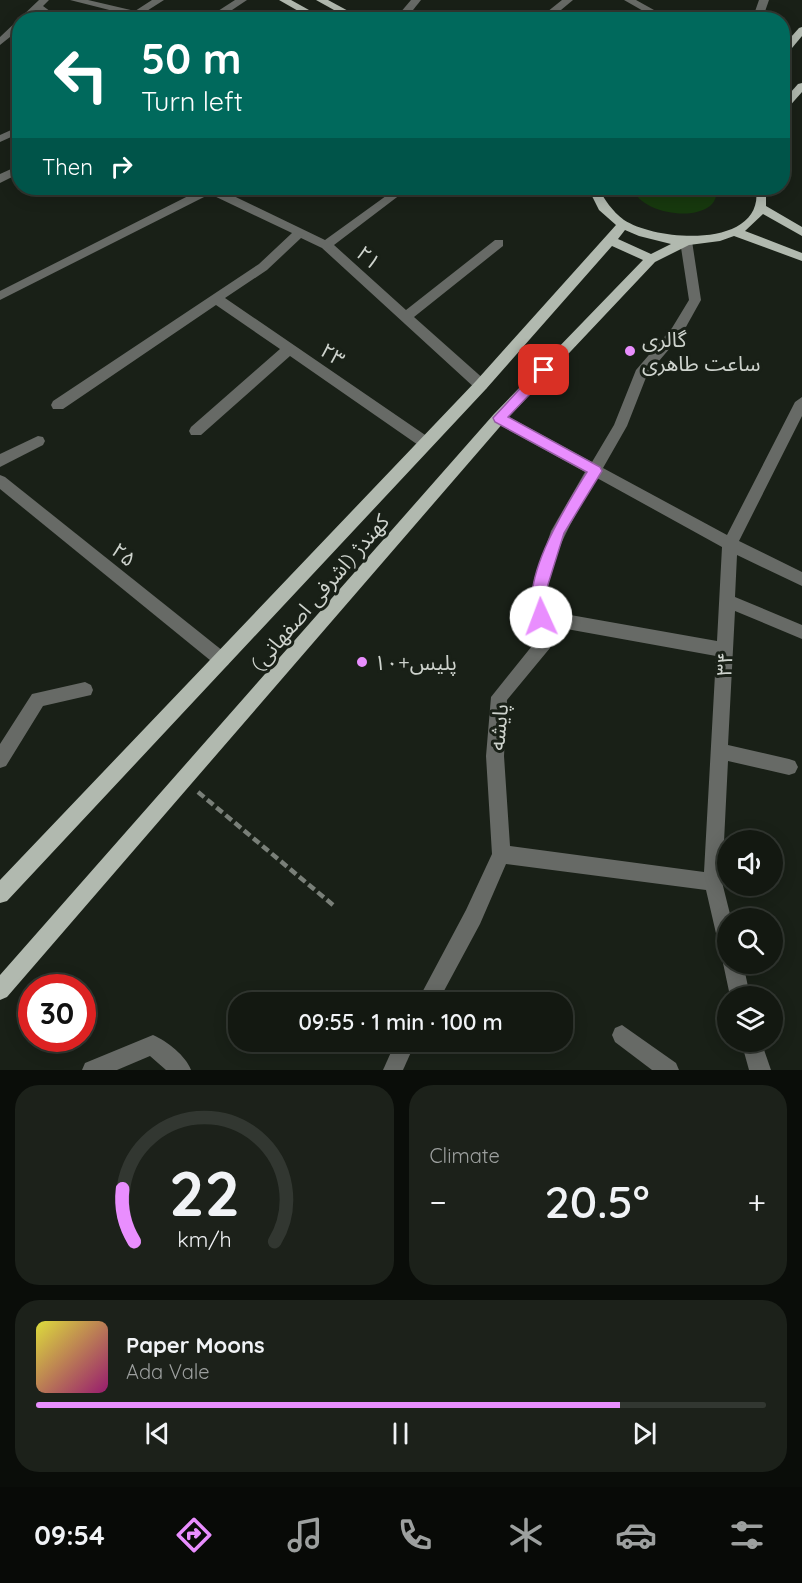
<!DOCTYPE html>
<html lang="en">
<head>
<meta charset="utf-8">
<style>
  body { margin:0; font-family:Quicksand,"Noto Sans Arabic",sans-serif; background:#1c211a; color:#f1f3f6; height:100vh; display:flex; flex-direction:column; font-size:22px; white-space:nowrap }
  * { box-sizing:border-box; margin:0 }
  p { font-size:20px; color:#9da09f }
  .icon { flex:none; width:33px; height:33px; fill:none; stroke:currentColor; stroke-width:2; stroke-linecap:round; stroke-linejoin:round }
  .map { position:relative; height:1070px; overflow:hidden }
  .side { display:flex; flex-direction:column; gap:15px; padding:15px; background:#0a0d09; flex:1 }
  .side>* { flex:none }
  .top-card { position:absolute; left:12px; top:12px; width:778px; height:183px; border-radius:24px; box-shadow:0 3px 15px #0003,0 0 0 2px #323731; background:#00695c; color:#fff; overflow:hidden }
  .fabs { position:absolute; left:717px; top:830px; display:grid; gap:12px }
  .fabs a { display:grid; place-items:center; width:66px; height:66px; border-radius:50%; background:#131811; box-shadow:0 3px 15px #0003,0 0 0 2px #323731; font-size:30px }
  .speed { position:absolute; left:18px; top:974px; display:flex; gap:12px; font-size:30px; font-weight:700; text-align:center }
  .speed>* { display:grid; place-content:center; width:78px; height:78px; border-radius:50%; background:#131811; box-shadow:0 3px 15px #0003,0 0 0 2px #323731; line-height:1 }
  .speed .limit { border:9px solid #d22; background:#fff; color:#111 }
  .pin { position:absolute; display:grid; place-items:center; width:51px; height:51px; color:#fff; margin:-26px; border-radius:12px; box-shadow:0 3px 9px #0006 }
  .me { position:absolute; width:66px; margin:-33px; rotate:358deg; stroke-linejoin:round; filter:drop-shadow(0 0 4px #0008) }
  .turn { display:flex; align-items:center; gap:21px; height:126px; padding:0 30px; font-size:27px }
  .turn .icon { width:78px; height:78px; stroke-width:2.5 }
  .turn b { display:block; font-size:42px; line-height:51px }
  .then { display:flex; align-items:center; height:57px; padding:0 30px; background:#0003; gap:12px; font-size:22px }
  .big { font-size:45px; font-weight:600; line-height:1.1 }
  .side .card { flex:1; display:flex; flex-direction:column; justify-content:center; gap:9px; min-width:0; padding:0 21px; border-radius:24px; background:#1c211a }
  .side .dial { align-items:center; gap:0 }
  .dial svg { height:156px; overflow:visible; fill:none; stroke:#323731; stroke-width:7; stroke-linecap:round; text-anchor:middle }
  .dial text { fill:#f1f3f6; stroke:none }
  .song { display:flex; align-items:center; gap:18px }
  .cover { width:72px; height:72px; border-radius:9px; background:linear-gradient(135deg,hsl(60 70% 55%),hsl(320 70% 35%)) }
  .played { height:6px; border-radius:3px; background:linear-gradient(90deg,#e98efe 80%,#323731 80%) }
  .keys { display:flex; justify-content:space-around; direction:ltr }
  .heat { display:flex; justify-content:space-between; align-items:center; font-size:33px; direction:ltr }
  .side .tiles { flex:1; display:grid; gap:15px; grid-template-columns:1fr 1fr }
  .card:last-child { grid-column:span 2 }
  .trip { position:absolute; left:228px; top:992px; width:345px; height:60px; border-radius:24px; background:#131811; box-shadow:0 3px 15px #0003,0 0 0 2px #323731; font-weight:600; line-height:60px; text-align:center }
  .dock { display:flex; height:96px; justify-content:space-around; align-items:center; background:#080a07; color:#9da09f }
  .dock .icon { width:42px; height:42px }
  .dock .active { color:#e98efe }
  .dock b { font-size:27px; color:#f1f3f6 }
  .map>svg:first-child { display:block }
</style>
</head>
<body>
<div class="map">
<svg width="802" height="1070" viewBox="0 0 802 1070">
  <rect width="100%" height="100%" fill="#192017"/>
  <path fill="#17390e" d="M632,188H716C723,224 644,220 632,188Z"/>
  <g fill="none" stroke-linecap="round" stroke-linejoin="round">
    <polyline stroke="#797f78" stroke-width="4.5" stroke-dasharray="8 4" stroke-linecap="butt" points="198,792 333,905"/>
    <g fill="#676a66" fill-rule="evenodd">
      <polygon points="39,0 49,0 43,6 62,20 50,20 38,11 30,20 20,20 20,29 0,45 0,37"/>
      <polygon points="70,0 88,0 135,11 152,0 164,0 142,14 147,20 136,20 133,16"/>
      <polygon points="235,0 247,0 217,20 204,20"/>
      <polygon points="411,0 421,0 405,20 394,20"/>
      <polygon points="562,0 573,0 549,20 537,20"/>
      <polygon points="624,0 636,0 672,20 659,20"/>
      <polygon points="759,0 769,0 762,20 752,20"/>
      <polygon points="20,126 20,133 0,142 0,135"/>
      <polygon points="20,165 20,173 0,183 0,174"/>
      <polygon points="204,188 217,188 325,240 397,188 409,188 334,245 406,310 495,240 503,240 503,246 414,317 486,381 488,385 486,389 476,389 322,248 301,238 267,270 225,298 431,439 433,443 431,447 421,447 290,356 201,435 191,435 189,431 191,427 280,349 216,305 63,409 53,409 51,405 53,401 259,264 292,233 210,194 0,300 0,291"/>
      <path d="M686,237L692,241L701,300L682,334L647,375L627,426L603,468L727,535L795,402L802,397V416L739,541L802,572V586L737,555L735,597L802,625V639L735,611L728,745L789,759L795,761L798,767L795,773L789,775L728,761L722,882L731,918H728V951L721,949L718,942L706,890L506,864L480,924L438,1002H417L466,910L492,854L486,756L491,697L536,641L530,594L551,531L585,472L494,422L492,418L499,413L504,414L592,462L614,425L636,370L672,328L689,300L680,241ZM597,478L722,547L717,641L548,611C542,566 575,516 597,478ZM550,626L716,656L704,872L510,846L504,756L507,700L550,648L552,643Z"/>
      <polygon points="38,436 43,437 45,441 43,445 0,467 0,454"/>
      <polygon points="0,475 5,477 228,655 230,660 228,665 222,667 216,665 0,489"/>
      <polygon points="85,682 91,685 93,690 91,695 43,706 6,766 0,768 0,744 32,694"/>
      <polygon points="728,956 728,963 743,963 750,996 730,996 723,963"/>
      <polygon points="622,1025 676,1063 679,1070 652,1070 615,1042 612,1035 615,1028"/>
      <path d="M153,1035C167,1041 186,1056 191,1070H166L150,1056L117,1070H82L85,1063Z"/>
      <polygon points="396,1041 416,1041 403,1070 383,1070"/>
      <polygon points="741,1041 761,1041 771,1070 749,1070"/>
    </g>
    <g fill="#b1b9af" fill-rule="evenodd">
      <polygon points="279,0 291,0 327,20 314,20"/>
      <polygon points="316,0 328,0 365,20 352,20"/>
      <polygon points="802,27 802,36 787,54 783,55 783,46 799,28"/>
      <polygon points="802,83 802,92 787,109 783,110 783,101 798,84"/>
      <path d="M588,188H598C605,200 612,211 624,220C658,242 765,249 756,188H766V206L802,227V236L763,214L745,231L802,253V261L734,236L720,241L689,245L655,262L504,422L7,997L0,1000V975L494,414L643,260L612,246L486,389L7,901L0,903V880L476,381L616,225L599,210ZM625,230L639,236L671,244L651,254L618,239Z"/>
    </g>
  </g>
  <path fill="#e98efe" stroke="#975ca5" stroke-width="1.5" d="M544,366L549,367V374L508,417L600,467L602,471L564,533L545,594L548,617L546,622L541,624L536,622C517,582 566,506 587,472L495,422L493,418L540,367Z"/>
  <g fill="#e98efe" stroke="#192017" stroke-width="2">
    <circle cx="630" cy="351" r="6"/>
    <circle cx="362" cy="662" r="6"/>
  </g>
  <g text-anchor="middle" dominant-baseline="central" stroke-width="6" stroke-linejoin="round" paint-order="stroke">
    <g font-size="21" fill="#ced3cd" stroke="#192017">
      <text transform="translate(369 257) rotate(42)">۲۱</text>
      <text transform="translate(333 354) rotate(34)">۲۳</text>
      <text transform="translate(124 554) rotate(39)">۲۵</text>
      <text transform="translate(319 592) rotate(-49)">کهندژ (اشرفی اصفهانی)</text>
      <text transform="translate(724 664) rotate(-87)">۳۴</text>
      <text transform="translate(498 727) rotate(-85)">پایشه</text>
    </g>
    <g font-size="21" fill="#ced3cd" stroke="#192017" text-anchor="start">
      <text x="642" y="339">گالری<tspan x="642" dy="24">ساعت طاهری</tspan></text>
      <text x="374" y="662">پلیس+۱۰</text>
    </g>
  </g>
</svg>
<div class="fabs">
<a><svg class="icon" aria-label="sound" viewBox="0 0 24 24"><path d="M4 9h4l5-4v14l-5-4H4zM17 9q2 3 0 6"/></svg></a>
<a><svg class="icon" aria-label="search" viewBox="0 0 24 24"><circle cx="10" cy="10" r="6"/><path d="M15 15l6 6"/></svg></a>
<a><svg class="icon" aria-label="layers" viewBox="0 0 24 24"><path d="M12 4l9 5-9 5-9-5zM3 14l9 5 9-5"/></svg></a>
</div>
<div class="speed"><div class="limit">30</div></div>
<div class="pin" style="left:544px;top:370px;background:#d93025"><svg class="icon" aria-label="arrive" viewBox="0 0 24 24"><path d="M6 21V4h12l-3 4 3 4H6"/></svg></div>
<svg class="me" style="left:541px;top:617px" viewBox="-20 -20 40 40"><circle r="19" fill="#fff"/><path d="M0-13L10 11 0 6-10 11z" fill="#e98efe"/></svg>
<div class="trip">09:55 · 1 min · 100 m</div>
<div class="top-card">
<div class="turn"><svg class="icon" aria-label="left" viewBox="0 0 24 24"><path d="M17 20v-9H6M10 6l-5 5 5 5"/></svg><div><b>50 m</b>Turn left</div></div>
<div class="then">Then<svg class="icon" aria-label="right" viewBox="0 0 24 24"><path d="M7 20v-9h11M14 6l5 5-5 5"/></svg></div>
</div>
</div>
<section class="side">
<div class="tiles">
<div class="card dial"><svg viewBox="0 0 100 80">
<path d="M14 69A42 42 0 1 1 86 69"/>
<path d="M14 69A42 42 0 0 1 8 42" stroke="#e98efe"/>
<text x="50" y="56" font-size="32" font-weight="700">22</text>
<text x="50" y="72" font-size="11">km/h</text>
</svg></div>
<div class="card"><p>Climate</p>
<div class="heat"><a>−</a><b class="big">20.5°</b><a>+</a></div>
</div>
<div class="card">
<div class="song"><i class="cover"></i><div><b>Paper Moons</b><p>Ada Vale</p></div></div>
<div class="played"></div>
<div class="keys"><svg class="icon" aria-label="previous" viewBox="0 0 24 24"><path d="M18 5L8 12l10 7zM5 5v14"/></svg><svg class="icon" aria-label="pause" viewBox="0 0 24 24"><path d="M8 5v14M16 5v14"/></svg><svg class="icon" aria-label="next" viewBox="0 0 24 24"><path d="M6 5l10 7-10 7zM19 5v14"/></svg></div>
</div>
</div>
</section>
<nav class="dock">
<b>09:54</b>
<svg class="icon active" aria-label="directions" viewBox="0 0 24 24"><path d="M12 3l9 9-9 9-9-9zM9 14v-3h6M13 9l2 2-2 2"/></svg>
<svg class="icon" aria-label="music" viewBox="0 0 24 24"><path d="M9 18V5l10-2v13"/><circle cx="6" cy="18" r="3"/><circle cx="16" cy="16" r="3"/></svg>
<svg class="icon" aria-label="phone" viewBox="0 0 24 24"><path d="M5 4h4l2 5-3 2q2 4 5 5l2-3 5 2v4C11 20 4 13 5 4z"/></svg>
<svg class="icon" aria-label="climate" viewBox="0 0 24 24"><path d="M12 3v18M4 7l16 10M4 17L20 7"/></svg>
<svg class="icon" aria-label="car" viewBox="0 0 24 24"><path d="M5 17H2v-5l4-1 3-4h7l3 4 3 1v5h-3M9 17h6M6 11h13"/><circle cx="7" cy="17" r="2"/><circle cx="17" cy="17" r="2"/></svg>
<svg class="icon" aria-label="filters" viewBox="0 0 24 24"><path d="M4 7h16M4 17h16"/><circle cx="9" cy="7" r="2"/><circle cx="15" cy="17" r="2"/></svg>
</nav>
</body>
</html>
